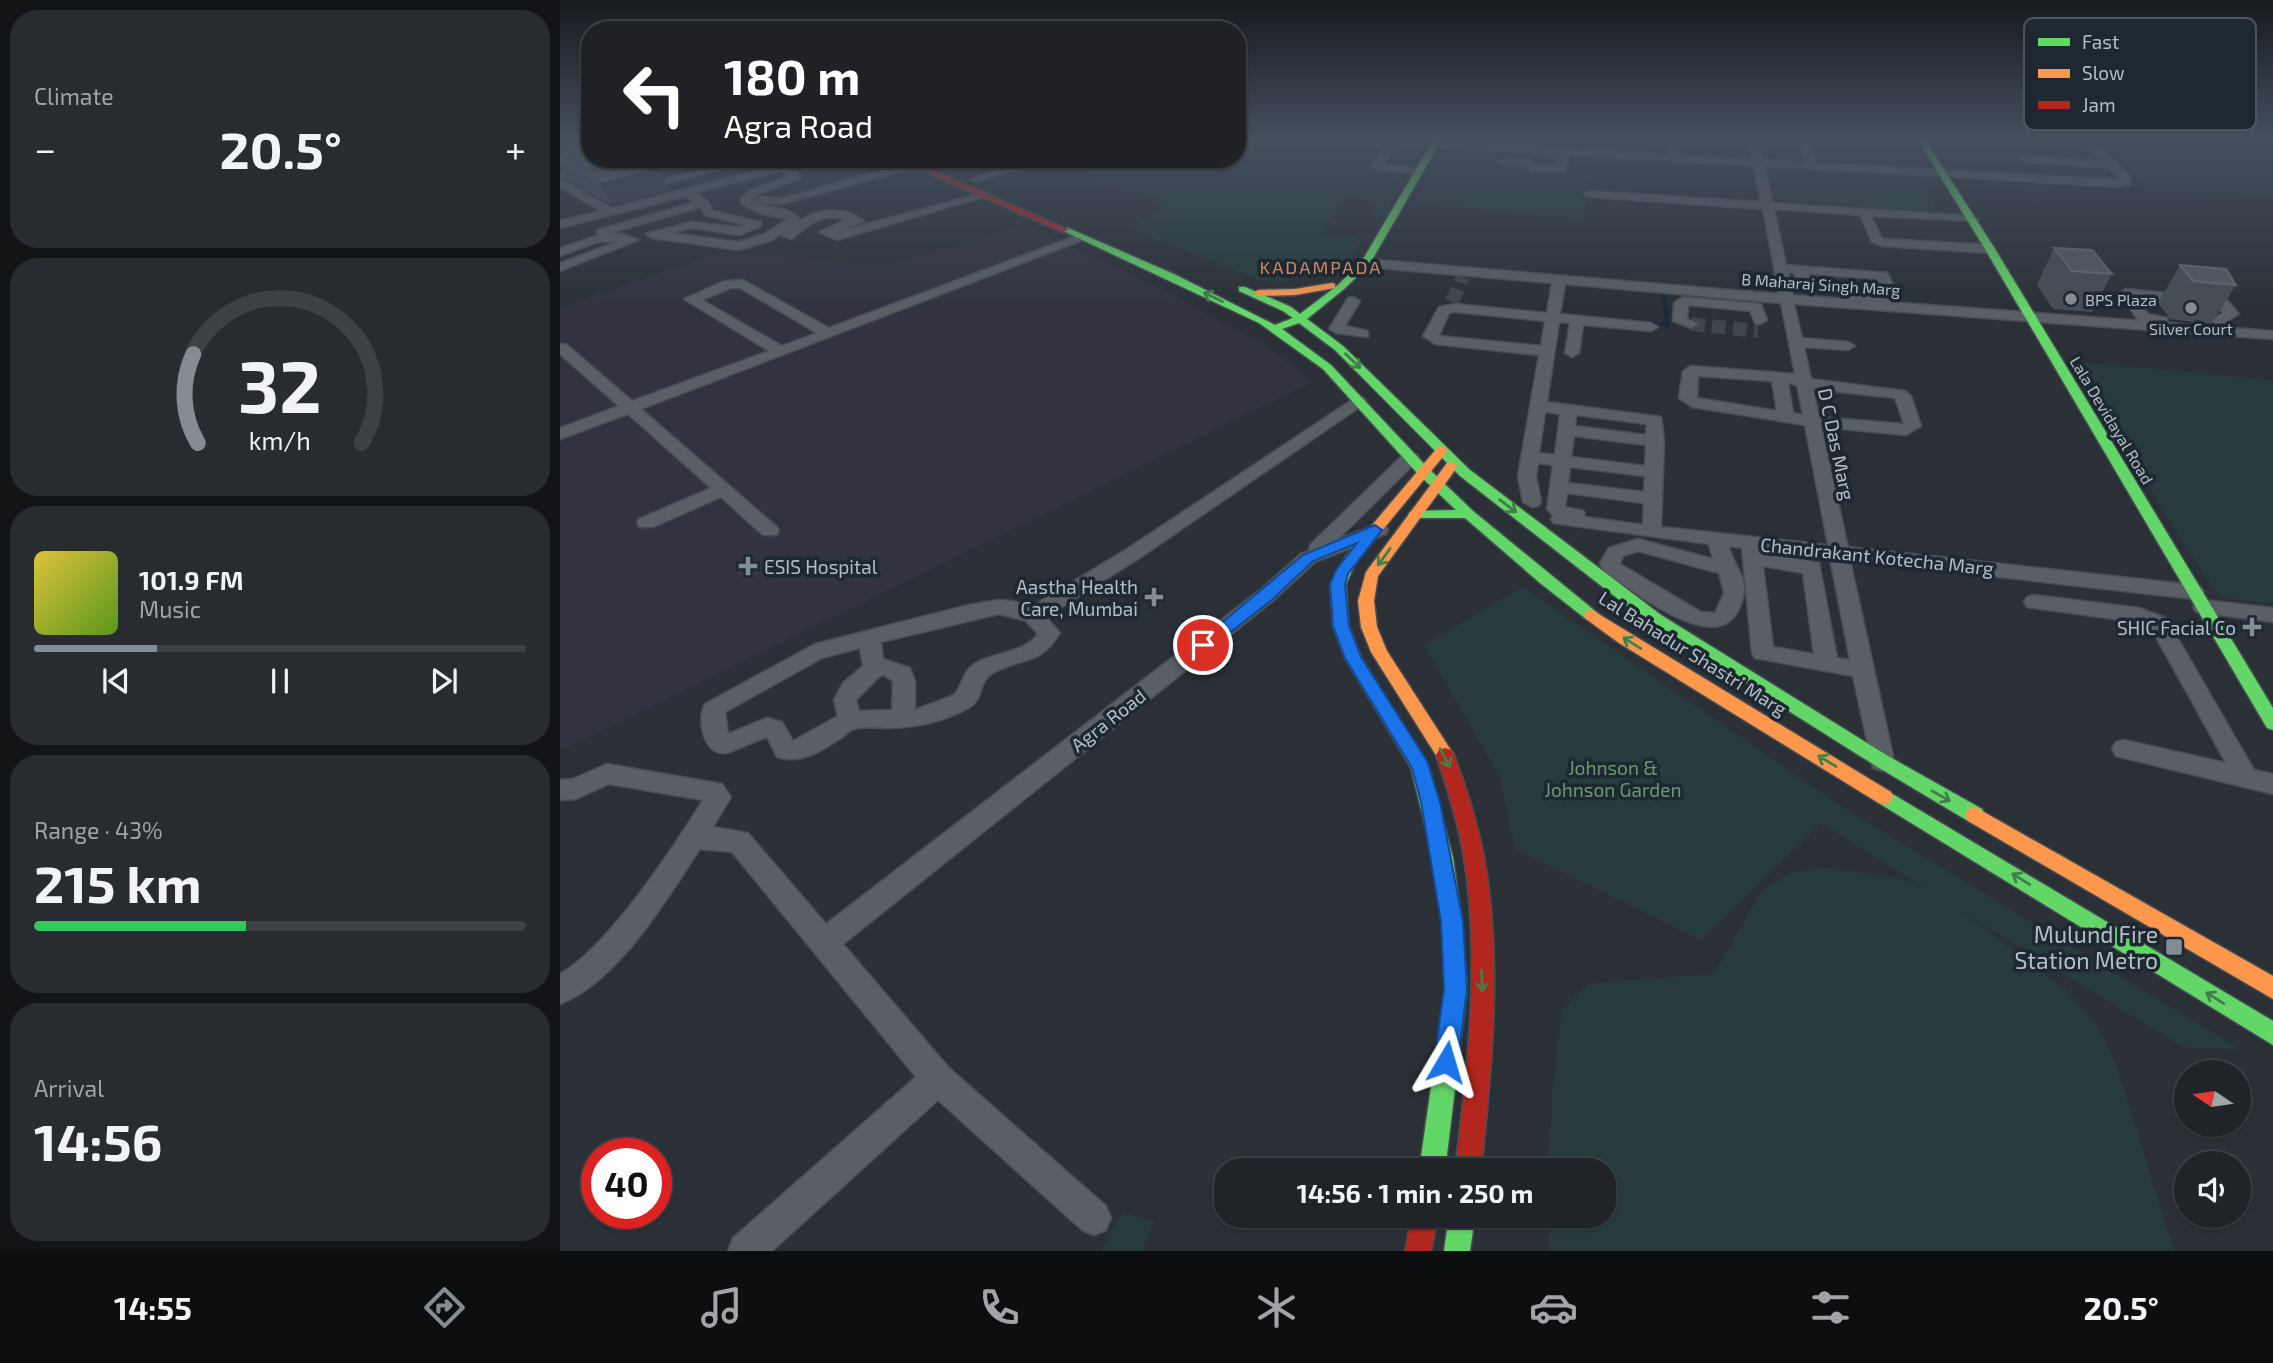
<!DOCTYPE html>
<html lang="en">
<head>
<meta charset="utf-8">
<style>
  body { margin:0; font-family:"Exo 2",sans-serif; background:#282c30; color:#f1f3f6; height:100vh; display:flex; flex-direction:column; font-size:26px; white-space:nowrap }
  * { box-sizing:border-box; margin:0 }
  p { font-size:23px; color:#a2a4a8 }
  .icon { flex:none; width:38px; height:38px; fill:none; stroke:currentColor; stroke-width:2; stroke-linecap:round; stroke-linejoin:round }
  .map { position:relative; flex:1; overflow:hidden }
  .side { display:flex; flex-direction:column; gap:10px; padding:10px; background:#121416; width:560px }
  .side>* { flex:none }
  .hud { position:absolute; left:21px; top:21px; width:665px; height:147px; border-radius:28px; box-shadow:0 2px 5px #0004,0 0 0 2px #3d4145; background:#202124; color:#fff; overflow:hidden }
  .needle { width:46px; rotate:283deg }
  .fabs { position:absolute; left:1614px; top:1060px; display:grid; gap:14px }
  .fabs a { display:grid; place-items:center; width:77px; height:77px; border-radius:50%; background:#202428; box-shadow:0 2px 5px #0004,0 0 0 2px #3d4145; font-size:35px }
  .speed { position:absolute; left:21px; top:1138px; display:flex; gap:14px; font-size:35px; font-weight:700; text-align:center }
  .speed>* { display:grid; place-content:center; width:91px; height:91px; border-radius:50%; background:#202428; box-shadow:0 2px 5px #0004,0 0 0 2px #3d4145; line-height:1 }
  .speed .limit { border:10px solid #d22; background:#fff; color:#111 }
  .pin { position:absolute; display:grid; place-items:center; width:60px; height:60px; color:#fff; margin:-30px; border:4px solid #fff; border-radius:50%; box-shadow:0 2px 7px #0007 }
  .me { position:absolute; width:77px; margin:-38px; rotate:7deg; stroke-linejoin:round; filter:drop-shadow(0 0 5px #0008) }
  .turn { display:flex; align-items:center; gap:24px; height:147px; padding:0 28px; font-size:32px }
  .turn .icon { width:91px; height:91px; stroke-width:2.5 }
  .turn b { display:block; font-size:49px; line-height:60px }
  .big { font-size:52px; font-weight:700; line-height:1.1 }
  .side .tile { flex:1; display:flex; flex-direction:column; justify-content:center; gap:10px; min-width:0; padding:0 24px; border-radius:28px; background:#282c30 }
  .side .dial { align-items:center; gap:0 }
  .dial svg { height:182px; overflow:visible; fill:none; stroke:#3d4145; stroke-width:7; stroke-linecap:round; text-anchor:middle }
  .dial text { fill:#f1f3f6; stroke:none }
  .song { display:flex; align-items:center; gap:21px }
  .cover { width:84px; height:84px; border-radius:10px; background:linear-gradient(135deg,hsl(50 70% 55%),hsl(90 70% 35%)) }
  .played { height:7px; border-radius:4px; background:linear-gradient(90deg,#848c94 25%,#3d4145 25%) }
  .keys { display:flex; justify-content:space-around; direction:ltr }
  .heat { display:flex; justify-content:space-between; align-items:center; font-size:38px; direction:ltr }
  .charge { height:10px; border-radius:5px; background:linear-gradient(90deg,#34c759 43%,#3d4145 0) }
  .trip { position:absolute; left:654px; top:1158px; width:402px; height:70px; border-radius:28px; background:#202428; box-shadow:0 2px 5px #0004,0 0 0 2px #3d4145; font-weight:700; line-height:70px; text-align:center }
  .menu { display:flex; height:112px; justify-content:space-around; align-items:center; background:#0d0e10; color:#a2a4a8 }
  .menu .icon { width:49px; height:49px }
  .menu .current { color:#848c94 }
  .menu b { font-size:32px; color:#f1f3f6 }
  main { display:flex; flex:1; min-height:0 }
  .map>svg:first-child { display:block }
</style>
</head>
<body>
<main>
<section class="side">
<div class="tile"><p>Climate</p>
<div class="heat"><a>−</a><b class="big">20.5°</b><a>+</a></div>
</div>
<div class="tile dial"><svg viewBox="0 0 100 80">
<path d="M14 69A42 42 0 1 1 86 69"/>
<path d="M14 69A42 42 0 0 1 12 30" stroke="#848c94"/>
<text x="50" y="56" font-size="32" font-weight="700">32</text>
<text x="50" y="72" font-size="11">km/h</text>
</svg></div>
<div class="tile">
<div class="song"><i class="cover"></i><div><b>101.9 FM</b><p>Music</p></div></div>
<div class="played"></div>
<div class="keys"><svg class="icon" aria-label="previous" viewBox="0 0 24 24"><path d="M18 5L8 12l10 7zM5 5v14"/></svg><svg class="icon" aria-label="pause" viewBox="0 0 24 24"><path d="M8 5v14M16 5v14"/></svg><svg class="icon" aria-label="next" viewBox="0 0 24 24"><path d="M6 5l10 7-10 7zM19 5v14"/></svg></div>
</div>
<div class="tile"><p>Range · 43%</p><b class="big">215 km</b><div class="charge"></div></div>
<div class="tile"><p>Arrival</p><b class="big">14:56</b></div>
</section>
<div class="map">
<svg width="1713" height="1251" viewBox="0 0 1713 1251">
  <rect width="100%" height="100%" fill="#2a3036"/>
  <polygon fill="#32333f" points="466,226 602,289 705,345 753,382 0,751 0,307 162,252 329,265"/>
  <g fill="#273b3c">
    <polygon points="1533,135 1713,135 1713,198 1592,191"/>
    <path d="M854,149H864L858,163L837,178L836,189L826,217L811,218L813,204L808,200L785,199L759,235L767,239L795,235L800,241C795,255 783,282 762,274C752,270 748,267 736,268L725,283L696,279L569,228L606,208L595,204V199L566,191L545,180L491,162L497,159H677V156L787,154L798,159H814L810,166L834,169L844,166Z"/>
    <polygon points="878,162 1030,172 1023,219 853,203"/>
    <polygon points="1203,165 1358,173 1378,213 1210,200"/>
    <polygon points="1510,361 1713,380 1713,604 1660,597 1632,557"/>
    <polygon points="963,587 1279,805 1679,1049 1623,1047 1400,910 1506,990 1540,1029 1559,1073 1614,1251 991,1251 987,1216 1045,1216 1045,1171 988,1171 992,1097 1002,1009 1030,983 1154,974 1202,890 1231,873 1265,867 1345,880 1370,891 1261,823 1141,940 955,849 940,777 864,645"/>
    <polygon points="562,1213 594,1221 583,1251 541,1251"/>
  </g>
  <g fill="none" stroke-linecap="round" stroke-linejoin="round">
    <polyline stroke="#1a2b39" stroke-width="3.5" points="1400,178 1584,190"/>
    <polyline stroke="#1a2b39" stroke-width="4.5" points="1085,323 1108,325 1103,291"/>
    <g stroke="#3f454c" stroke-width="14" stroke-dasharray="14 7" stroke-linecap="butt">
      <polyline points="892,302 903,277"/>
      <polyline points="1131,324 1198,331"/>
    </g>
    <g stroke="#484d53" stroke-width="3">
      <g id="street">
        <path d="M677,135L833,139L1109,155V135H1119V155L1193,160L1188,135H1198L1203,160L1246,163L1237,135H1247L1257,163L1561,180L1550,168L1463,162L1458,159L1463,156L1543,161L1516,135H1527L1571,177L1570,184L1556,187L1205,166L1212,203L1412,216L1418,219L1416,221L1311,216L1321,237L1324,239L1430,245L1436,249L1430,253L1322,246L1312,242L1300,215L1214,209L1226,265L1327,273L1340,298L1333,302L1288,299L1276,291L1239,287L1234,273L1228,272L1233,295L1584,321L1578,320L1559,293L1566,289L1666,299L1679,314L1667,321L1672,328L1713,331V339L1234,304L1242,338L1288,342L1295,346L1288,350L1244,347L1251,379L1345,391L1351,396L1361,426L1346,435L1261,427L1288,547L1634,585L1641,587L1644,592L1641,597L1634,599L1290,560L1334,761L1331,768L1322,771L1313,768L1293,676L1195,658L1192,653L1182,548L1169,546C1171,561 1187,578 1184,592C1171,671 1079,593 1045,573L1040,563L1049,548L1078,539L1153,559L1149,544L993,523L991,519L993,516L987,509L993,465L978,463L976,476L981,502L978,506L972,507L963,502L958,476L979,355L875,344L863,336L879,307L895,304L987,313L992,283L806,267L800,263L806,259L1219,294L1203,209L1029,197L1024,194L1029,191L1201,202L1194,166L1007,155L1009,157L1005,171H971L966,166L943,165L938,162L943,159L971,160L976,165L997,166L998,159L984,157V153L836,145L823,165L863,169L864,171L859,174L812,169L811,167L826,145L677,139ZM1248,274L1317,279L1324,293L1292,291L1285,285L1250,281ZM1005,284L1221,303L1235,374L1131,366L1123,371L1119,398L1132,407L1245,425L1268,545L1101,527L1104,441L1101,417L987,402L999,322L1010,323L1005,353L1012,357L1019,353L1023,325L1091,331L1098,327L1091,323L1000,314ZM1576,298L1657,306L1663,313L1652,320L1657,327L1608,323L1607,318L1588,314ZM895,312L985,321L981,346L879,336L889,313ZM1138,376L1212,381L1217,411L1137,398ZM1228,383L1237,385L1243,415L1233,413ZM1253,389L1335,398L1344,424L1259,417ZM985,412L1000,414L995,455L979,453ZM1016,415L1087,424L1086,435L1015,426ZM1014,436L1086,445L1085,466L1011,457ZM1010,467L1085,476L1084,492L1008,483ZM1007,493L1084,503L1083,525L1025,517L1024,511L1005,507ZM1201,550L1270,558L1290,660L1277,658L1259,563L1202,553ZM1078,551L1159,573L1164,593L1155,613L1141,612L1060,564L1063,556ZM1203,566L1243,573L1254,654L1213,647Z"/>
        <polygon points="1472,135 1482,135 1484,138 1476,140"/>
        <polygon points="30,141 30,147 0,155 0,149"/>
        <path d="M48,159H65L1,179L52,208L243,159H261L231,168L240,175V179L199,194L192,200C208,209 229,206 241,220C260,208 285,206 304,221L277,232L425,192L430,195L277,240L259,232L286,220C263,212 249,224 232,239L222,236L229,229L212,240L179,250L92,238L86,234L131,222L178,227L185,225L145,215L141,207L50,233L62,234L78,240L0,271V263L59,241L38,242L0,256V248L39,235L36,232L38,230L135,202L125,196L0,228V221L41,211L0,187V173ZM221,171L228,176L191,190L181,198L182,204L199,213L228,219L204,234L178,242L111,233L131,228L179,235L201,226V222L153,211L148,201L135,193Z"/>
        <polygon points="180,159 194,160 79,191 74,188"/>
        <polygon points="474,159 491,159 416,182 411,179"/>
        <polygon points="353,162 357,163 357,167 222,204 202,203 196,200 202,197 222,198"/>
        <path d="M518,235L528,238L81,409L217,527L219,531L217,535H203L161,497L93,527H79L77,523L79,519L151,488L68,414L0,439V428L59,406L0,354V344L7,345L72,401L209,351L124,299L164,281L183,280L269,328ZM171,288H180L257,333L222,346L142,300Z"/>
        <polygon points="793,297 800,301 785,326 808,331 808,337 776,333 769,329 788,298"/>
        <polygon points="1123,297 1201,304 1207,320 1200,324 1195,323 1190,311 1128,305 1127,319 1138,324 1131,328 1113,321 1114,303"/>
        <path d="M798,396L804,398L806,401L804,404L581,557L486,617L500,633C480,666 462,657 433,673C418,681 424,699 410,707C384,722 356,728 327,728C317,728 303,726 294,729C290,730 285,735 281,738C261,751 241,765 217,757L207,737L167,753C144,757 136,721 145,704L255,644L409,605L439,600L453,601L471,607L567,549ZM439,614L466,621L478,634C463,654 436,651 416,663C402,671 403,685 394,695L355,710V681L350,668L323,659L321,642ZM300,648L303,666L283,683L274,700L278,716L233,741L222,722L207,718L168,734L165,712L262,658ZM324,675L333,681L332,710L299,711L296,700L320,676Z"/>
        <path d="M850,453L856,454L859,458L856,462L778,539L819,524L826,526L828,530L826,534L755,562L714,600L283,944L389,1068L546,1206L551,1218L546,1230L534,1235L522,1230L378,1100L212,1251H168L173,1238L356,1077L172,852L140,849C106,900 59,981 0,1004V974C47,948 114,847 143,800L49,784L16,799L0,800V780L13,779L47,764L162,784L171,797L153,827L188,833L266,924L700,590L741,554L749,551L750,545L844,454Z"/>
        <polygon points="1474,595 1579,608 1606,618 1694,770 1713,774 1713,794 1556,756 1552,749 1556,742 1564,740 1666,763 1591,628 1576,622 1467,607 1464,602 1467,597"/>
        <polygon points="1643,600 1713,608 1713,622 1636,612 1633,607 1636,602"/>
      </g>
    </g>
    <g stroke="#484d53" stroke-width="3">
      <g id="fast">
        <polygon points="873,135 881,135 879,144 809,265 784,289 747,319 783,346 910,470 1101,615 1328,756 1422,809 1425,815 1422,821 1415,823 1408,821 1316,766 1089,623 900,476 775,350 739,323 722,329 771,365 868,468 913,511 1040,615 1032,620 1026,619 980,583 905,518 850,518 848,515 850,512 855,511 896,510 858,474 763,369 699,323 501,230 508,228 616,275 715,325 733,318 723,311 679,291 679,287 685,287 731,307 740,314 778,285 802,261 871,144"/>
        <polygon points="1355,135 1362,135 1435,249 1713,708 1713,730 1707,728 1425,249"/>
        <polygon points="784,568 791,573 786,584 789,626 801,657 869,767 893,858 902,922 907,989 885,1171 859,1171 885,989 882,922 873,858 851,768 785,658 773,626 770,584 779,570"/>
        <polygon points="1324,789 1713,1021 1713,1045 1317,802 1315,797 1317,792"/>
        <polygon points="889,1216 915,1216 910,1251 884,1251"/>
      </g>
    </g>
    <g stroke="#484d53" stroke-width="3">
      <g id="slow">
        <polygon points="772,283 775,284 775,288 735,295 698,296 693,293 698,290 735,289"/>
        <polygon points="882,446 888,450 886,453 797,561 789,576 779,576 777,573 786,556 878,447"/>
        <polygon points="892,462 898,466 818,576 814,601 817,627 827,651 894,755 891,760 885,762 879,760 811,652 801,627 798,601 806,572 887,463"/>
        <polygon points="1032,610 1331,792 1333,797 1331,802 1324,805 1317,802 1059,643 1026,619 1024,615 1026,611"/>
        <polygon points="1415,807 1713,976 1713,999 1408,821 1405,815 1408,809"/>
      </g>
    </g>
    <g stroke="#484d53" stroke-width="3">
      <g id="jam">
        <polygon points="336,159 347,159 509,230 502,232"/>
        <path d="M885,748L891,750L894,755C906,787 916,818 923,852C943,956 932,1066 921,1171H895C908,1066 921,957 903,852C897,819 887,787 876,755L879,750Z"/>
        <polygon points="852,1216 878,1216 871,1251 845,1251"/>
      </g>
    </g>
    <use href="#street" fill="#595f65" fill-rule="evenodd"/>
    <use href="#fast" fill="#63d668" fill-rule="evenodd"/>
    <use href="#slow" fill="#ff974d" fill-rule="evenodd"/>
    <use href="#jam" fill="#b3261e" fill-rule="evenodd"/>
  </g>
  <g fill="#464d54">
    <polygon points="0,143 3,144 8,153 30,159 79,159 82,166 97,167 109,190 52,205 8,180 2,170 0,170"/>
    <polygon points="1494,248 1552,274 1532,312 1493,309 1477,285"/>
    <polygon points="1620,265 1676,285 1651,324 1610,319 1598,303"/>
  </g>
  <g fill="#363c43">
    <polygon points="0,144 3,144 16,166 0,160"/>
    <polygon points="74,159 79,159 85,170 97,167 109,190 52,205 39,182 49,166"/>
  </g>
  <g fill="#525960" stroke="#616970" stroke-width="2">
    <polygon points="30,147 30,159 74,159 49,166 47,169 53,173 91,164 97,167 39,182 0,160 0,155"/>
    <polygon points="1494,248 1532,250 1552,274 1512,271"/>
    <polygon points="1620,265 1666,269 1676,285 1633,281"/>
  </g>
  <defs><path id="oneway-shaft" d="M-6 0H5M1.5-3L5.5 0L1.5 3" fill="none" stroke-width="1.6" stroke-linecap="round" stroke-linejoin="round" transform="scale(1.75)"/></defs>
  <g stroke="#407f4c">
    <use href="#oneway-shaft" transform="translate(653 297) rotate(-154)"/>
    <use href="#oneway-shaft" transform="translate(793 361) rotate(44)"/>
    <use href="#oneway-shaft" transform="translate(948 506) rotate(37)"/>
    <use href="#oneway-shaft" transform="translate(824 557) rotate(126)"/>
    <use href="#oneway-shaft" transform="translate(1072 643) rotate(-148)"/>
    <use href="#oneway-shaft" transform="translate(885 758) rotate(62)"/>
    <use href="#oneway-shaft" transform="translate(1267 761) rotate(-149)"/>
    <use href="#oneway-shaft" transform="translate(1381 796) rotate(30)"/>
    <use href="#oneway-shaft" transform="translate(1461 879) rotate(-148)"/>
    <use href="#oneway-shaft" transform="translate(922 981) rotate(88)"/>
    <use href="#oneway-shaft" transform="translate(1655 998) rotate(-148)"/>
  </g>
  <linearGradient id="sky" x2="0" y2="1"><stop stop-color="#171a1e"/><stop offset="0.44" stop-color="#444e5d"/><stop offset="1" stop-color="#444e5d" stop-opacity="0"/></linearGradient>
  <rect width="1713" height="310" fill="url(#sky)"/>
  <polygon fill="#1a73e8" stroke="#114b97" stroke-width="2" points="815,525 822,530 788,574 785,584 789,626 801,657 867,761 880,802 903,922 907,989 898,1062 895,1071 886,1074 878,1071 874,1062 884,989 881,922 861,802 852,768 785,658 773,626 770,584 776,570 797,543 753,561 713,599 649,649 643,651 635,645 743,555"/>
  <g fill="#848c94" stroke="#1d2831" stroke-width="2.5">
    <circle cx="1511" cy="299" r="7"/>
    <circle cx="1631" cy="308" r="7"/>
    <path d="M184.5 555.5h7v7h7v7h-7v7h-7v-7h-7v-7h7z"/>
    <path d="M590.5 586.5h7v7h7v7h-7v7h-7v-7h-7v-7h7z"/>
    <path d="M1688.5 616.5h7v7h7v7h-7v7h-7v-7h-7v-7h7z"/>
    <rect x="1605" y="938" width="18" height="18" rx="3.5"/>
  </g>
  <g text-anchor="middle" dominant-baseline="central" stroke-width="7" stroke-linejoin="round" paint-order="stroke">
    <g font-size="16" fill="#b4bec7" stroke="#1d2831">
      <text transform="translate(1261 284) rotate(4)">B Maharaj Singh Marg</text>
      <text transform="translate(1552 420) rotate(59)">Lala Devidayal Road</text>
    </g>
    <g font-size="16" fill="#b4bec7" stroke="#1d2831" text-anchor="start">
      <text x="1525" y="299">BPS Plaza</text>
      <text x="1631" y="328" text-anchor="middle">Silver Court</text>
    </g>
    <g font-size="18" letter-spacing="2" fill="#d08766" stroke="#1d2831">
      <text x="761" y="267">KADAMPADA</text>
    </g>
    <g font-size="19" fill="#b4bec7" stroke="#1d2831">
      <text transform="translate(1277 444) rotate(78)">D C Das Marg</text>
      <text transform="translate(1317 556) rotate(6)">Chandrakant Kotecha Marg</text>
      <text transform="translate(1133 653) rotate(32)">Lal Bahadur Shastri Marg</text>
      <text transform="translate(548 720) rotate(-38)">Agra Road</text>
    </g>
    <g font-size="19" fill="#b4bec7" stroke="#1d2831" text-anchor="end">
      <text x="204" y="566" text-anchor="start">ESIS Hospital</text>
      <text x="578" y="586">Aastha Health<tspan x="578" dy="22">Care, Mumbai</tspan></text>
      <text x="1676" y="627">SHIC Facial Co</text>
    </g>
    <g font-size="19" fill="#6c9770" stroke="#1d2831">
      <text x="1053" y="767">Johnson &amp;<tspan x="1053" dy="22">Johnson Garden</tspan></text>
    </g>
    <g font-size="23" fill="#b4bec7" stroke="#1d2831" text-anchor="end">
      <text x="1598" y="934">Mulund Fire<tspan x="1598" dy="26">Station Metro</tspan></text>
    </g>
  </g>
  <rect x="1464" y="18" width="232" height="112" rx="10" fill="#1d2831" stroke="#4a555e" stroke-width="2"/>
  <rect x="1478" y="38" width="32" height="8" fill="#63d668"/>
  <rect x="1478" y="69" width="32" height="9" fill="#ff974d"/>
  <rect x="1478" y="101" width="32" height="8" fill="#b3261e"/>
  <g font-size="19" fill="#b4bec7">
    <text x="1522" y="49">Fast</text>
    <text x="1522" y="80">Slow</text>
    <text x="1522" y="112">Jam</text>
  </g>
</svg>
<div class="fabs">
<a><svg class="needle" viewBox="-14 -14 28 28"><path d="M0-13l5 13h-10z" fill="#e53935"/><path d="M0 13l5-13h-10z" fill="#a2a4a8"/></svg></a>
<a><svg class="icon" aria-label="sound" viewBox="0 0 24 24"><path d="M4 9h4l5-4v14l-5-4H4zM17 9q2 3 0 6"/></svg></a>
</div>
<div class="speed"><div class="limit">40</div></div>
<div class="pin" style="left:643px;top:645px;background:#d93025"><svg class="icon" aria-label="arrive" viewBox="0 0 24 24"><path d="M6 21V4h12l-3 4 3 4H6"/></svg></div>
<svg class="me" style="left:886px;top:1062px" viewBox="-20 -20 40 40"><path d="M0-17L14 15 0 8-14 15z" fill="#1a73e8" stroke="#fff" stroke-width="4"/></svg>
<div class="trip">14:56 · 1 min · 250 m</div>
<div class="hud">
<div class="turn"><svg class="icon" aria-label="left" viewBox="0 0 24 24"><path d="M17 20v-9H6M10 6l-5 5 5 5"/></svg><div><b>180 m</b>Agra Road</div></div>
</div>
</div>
</main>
<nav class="menu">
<b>14:55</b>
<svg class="icon current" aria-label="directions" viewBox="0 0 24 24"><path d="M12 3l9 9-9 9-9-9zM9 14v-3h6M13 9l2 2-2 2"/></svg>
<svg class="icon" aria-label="music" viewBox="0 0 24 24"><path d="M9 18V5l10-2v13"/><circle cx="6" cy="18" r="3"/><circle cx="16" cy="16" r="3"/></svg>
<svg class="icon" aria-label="phone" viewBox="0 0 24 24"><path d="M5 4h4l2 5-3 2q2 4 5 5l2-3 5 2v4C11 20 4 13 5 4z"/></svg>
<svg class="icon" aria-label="climate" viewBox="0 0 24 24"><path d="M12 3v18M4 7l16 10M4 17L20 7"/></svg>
<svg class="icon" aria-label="car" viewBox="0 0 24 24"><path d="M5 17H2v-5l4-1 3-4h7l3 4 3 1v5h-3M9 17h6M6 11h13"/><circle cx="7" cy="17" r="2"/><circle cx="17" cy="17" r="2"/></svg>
<svg class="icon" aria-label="filters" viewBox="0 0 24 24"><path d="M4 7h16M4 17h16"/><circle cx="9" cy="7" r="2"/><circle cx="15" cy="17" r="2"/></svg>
<b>20.5°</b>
</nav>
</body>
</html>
